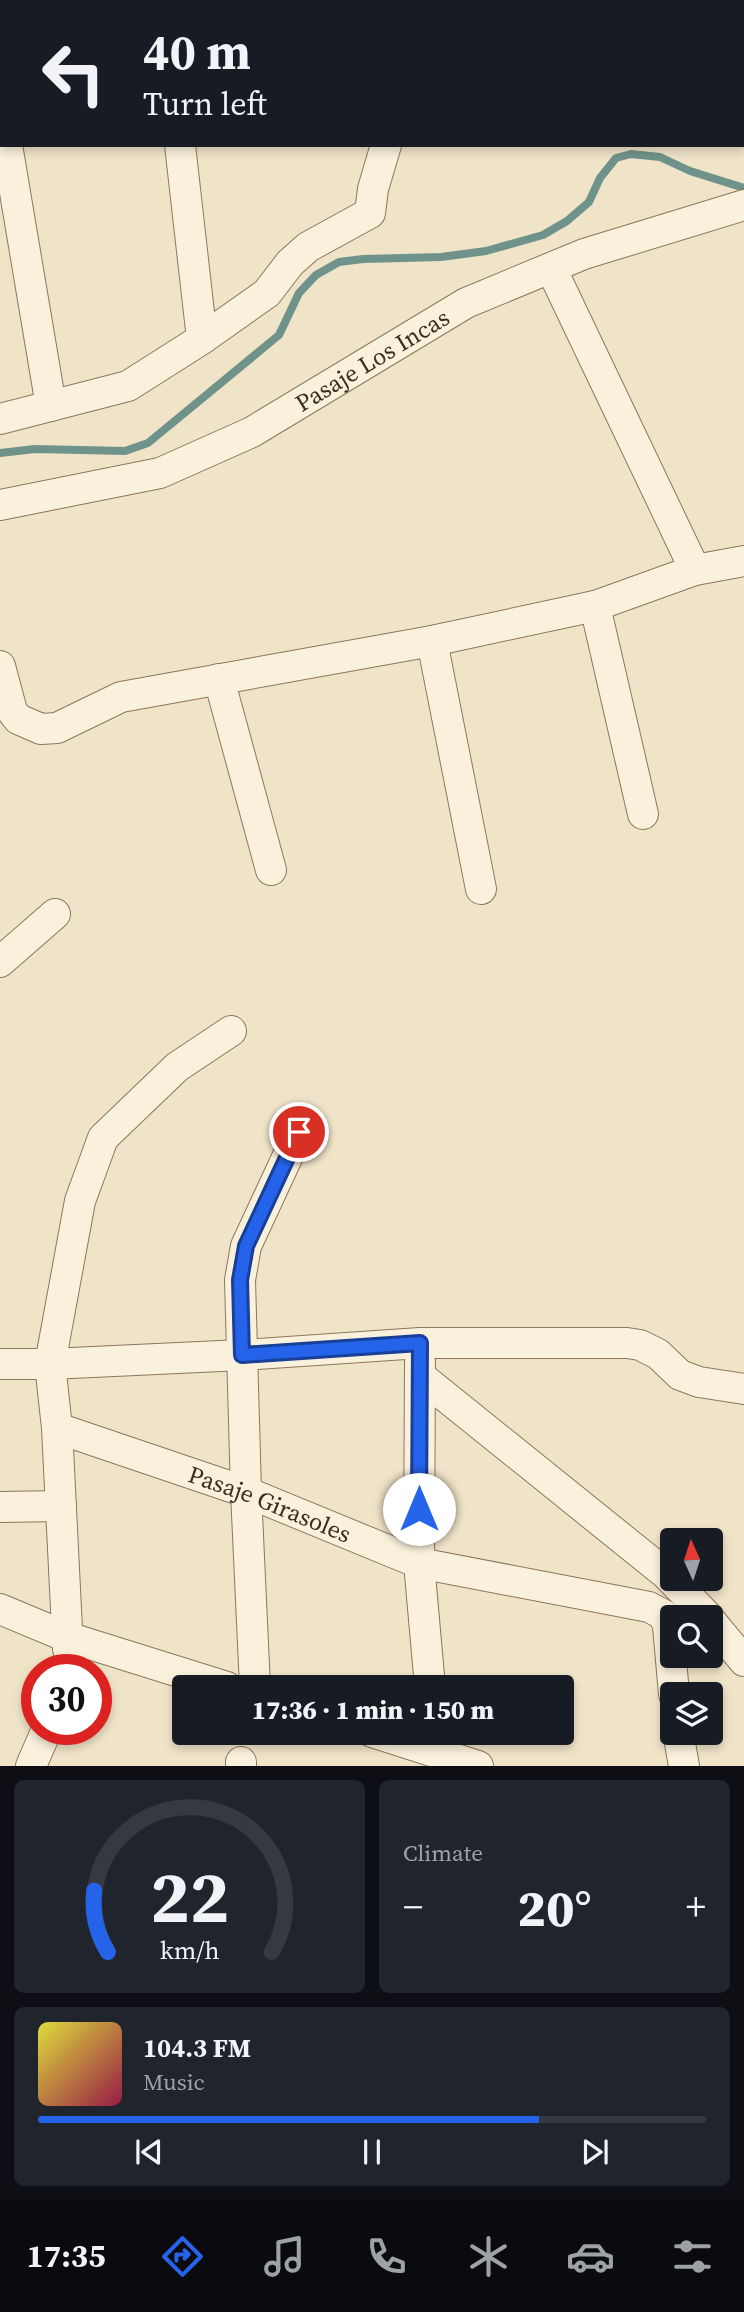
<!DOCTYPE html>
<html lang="en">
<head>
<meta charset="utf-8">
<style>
  body { margin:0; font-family:"Source Serif 4",serif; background:#20242c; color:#f1f3f6; height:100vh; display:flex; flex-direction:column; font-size:26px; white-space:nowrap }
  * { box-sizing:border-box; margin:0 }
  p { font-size:23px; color:#9ea1a6 }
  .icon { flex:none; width:38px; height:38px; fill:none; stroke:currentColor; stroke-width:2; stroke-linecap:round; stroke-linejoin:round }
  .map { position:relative; height:1766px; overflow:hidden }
  .details { display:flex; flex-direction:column; gap:14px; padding:14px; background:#0d0f14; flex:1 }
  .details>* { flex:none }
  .banner { position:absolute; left:0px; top:0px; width:746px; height:147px; box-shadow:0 4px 10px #0003; background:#171b24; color:#f1f3f6; overflow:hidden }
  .needle { width:46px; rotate:357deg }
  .buttons { position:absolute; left:660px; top:1528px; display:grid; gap:14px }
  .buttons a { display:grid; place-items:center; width:63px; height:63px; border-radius:7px; background:#171b24; box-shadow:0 4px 10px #0003; font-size:35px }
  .speed { position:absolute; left:21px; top:1654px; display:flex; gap:14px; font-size:35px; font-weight:700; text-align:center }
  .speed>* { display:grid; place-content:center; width:91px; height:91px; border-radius:50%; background:#171b24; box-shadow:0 4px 10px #0003; line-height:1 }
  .speed .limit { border:10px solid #d22; background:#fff; color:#111 }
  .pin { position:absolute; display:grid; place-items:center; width:60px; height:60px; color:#fff; margin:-30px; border:4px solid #fff; border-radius:50%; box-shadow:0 2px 7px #0007 }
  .me { position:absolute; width:77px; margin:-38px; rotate:0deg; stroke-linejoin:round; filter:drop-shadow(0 0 5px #0008) }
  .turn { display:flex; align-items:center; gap:24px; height:147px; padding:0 28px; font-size:32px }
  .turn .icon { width:91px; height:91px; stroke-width:2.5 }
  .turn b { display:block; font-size:49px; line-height:60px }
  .big { font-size:52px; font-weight:800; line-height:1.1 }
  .details .card { flex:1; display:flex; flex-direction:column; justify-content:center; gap:10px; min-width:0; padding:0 24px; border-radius:10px; background:#20242c }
  .details .dial { align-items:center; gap:0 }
  .dial svg { height:182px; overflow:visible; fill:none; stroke:#363941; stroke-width:7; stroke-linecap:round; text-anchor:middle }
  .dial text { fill:#f1f3f6; stroke:none }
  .song { display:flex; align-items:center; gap:21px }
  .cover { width:84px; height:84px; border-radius:10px; background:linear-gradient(135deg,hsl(60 70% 55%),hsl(340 70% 35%)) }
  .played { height:7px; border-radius:4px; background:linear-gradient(90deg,#2563eb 75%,#363941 75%) }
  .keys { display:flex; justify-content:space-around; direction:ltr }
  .heat { display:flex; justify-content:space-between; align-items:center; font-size:38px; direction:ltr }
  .details .tiles { flex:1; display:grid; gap:14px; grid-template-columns:1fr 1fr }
  .card:last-child { grid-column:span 2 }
  .trip { position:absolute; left:172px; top:1675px; width:402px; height:70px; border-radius:7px; background:#171b24; box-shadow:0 4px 10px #0003; font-weight:800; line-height:70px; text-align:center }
  .dock { display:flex; height:112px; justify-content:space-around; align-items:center; background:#090b0e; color:#9ea1a6 }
  .dock .icon { width:49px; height:49px }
  .dock .selected { color:#2563eb }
  .dock b { font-size:32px; color:#f1f3f6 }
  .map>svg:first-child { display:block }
</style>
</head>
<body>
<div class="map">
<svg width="744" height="1766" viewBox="0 0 744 1766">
  <rect width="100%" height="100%" fill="#f0e4c8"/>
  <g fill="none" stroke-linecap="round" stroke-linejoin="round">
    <polyline stroke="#6f938a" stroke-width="8" points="0,453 35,449 125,451 148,443 279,335 299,293 316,275 339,262 363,259 441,257 486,251 543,235 567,221 589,202 600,178 616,158 631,154 660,157 690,171 744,188"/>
    <g stroke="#8d765c" stroke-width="32">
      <g id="minor">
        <polyline points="180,2 180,0"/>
        <polyline points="0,107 2,117"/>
        <polyline points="7,145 51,406"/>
        <polyline points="180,145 202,339"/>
        <polyline points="551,268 695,570"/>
        <polyline points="0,419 128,386 202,339 267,293 290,263 308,247 370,213 373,189 386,145"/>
        <path id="s1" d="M0,505L160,473L252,432L466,303L584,254L744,205"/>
        <polyline points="595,606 643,814"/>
        <polyline points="432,641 481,889"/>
        <polyline points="0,666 12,711 18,719 41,729 57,728 121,697 432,641 595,606 695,570 744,561"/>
        <polyline points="219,679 271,870"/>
        <polyline points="0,962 55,914"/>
        <polyline points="420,1362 419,1563 430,1687"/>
        <polyline points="0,1364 50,1364 242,1355 420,1343 627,1343 640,1345 658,1354 680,1375 699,1382 744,1389"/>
        <polyline points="420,1376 666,1574 708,1617"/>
        <path id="s2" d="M57,1428L246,1492L419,1563L649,1607L664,1615L668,1626L674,1694"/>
        <polyline points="0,1507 61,1506"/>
        <polyline points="0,1609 67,1637 227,1687"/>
        <polyline points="710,1620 744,1661"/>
        <polyline points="76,1670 68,1649 57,1428 50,1364 80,1201 103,1138 177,1067 231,1031"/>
        <polyline points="255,1687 246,1492 240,1280 246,1246 299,1132"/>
        <polyline points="372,1732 478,1766"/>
        <polyline points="678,1732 684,1766"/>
        <polyline points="31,1766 47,1729"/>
        <polyline points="241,1766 241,1762"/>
      </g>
    </g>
    <use href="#minor" stroke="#faf1dc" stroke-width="30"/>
  </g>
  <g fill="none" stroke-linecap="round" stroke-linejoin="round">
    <g stroke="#184099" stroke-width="18">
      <polyline id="route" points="299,1132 246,1246 240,1280 242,1355 420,1343 419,1509"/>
    </g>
    <use href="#route" stroke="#2563eb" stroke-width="12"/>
  </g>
  <g text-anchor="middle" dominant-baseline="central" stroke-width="7" stroke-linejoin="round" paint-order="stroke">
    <g font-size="24" fill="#3d2e20" stroke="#f7eed8">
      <text stroke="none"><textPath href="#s1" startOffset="404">Pasaje Los Incas</textPath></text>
      <text stroke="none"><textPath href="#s2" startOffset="226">Pasaje Girasoles</textPath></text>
    </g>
  </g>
</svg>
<div class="buttons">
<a><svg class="needle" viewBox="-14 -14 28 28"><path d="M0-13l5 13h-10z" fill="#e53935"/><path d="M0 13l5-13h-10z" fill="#9ea1a6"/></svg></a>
<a><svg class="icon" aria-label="search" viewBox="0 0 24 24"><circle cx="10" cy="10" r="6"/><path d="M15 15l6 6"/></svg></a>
<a><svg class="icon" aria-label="layers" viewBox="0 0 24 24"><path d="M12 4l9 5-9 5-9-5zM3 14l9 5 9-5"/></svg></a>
</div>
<div class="speed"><div class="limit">30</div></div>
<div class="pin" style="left:299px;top:1132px;background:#d93025"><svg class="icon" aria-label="arrive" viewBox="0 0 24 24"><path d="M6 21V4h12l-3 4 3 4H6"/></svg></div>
<svg class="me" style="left:419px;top:1509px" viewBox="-20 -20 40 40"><circle r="19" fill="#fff"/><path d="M0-13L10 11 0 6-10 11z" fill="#2563eb"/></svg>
<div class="trip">17:36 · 1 min · 150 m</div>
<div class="banner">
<div class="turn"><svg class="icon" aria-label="left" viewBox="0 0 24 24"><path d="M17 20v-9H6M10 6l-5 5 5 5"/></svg><div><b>40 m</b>Turn left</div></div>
</div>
</div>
<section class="details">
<div class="tiles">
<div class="card dial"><svg viewBox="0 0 100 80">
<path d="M14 69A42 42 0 1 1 86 69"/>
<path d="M14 69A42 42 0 0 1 8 42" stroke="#2563eb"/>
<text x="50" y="56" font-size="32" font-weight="700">22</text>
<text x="50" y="72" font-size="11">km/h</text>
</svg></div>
<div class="card"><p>Climate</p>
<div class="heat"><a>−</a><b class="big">20°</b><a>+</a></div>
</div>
<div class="card">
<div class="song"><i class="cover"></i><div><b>104.3 FM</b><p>Music</p></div></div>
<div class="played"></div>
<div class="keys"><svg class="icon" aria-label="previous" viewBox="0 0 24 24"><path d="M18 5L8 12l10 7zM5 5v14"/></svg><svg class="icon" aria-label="pause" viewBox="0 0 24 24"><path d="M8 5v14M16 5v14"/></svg><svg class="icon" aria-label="next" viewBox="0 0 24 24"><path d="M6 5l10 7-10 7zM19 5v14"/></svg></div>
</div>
</div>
</section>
<nav class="dock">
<b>17:35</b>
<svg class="icon selected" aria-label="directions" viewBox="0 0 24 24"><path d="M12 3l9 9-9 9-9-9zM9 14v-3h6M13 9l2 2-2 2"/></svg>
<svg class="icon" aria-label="music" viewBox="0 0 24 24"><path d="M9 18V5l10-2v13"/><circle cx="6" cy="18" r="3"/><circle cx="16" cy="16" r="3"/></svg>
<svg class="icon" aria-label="phone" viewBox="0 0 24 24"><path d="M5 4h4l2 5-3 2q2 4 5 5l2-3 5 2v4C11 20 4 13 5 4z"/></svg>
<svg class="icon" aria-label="climate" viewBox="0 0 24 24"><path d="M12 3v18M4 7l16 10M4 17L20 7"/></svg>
<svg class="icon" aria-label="car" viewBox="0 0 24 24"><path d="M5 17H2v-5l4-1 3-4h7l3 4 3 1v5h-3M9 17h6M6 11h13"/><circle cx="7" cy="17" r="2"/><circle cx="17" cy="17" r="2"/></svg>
<svg class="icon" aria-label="filters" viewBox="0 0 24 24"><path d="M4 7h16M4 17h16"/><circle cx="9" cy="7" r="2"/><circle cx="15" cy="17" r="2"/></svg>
</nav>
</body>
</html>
